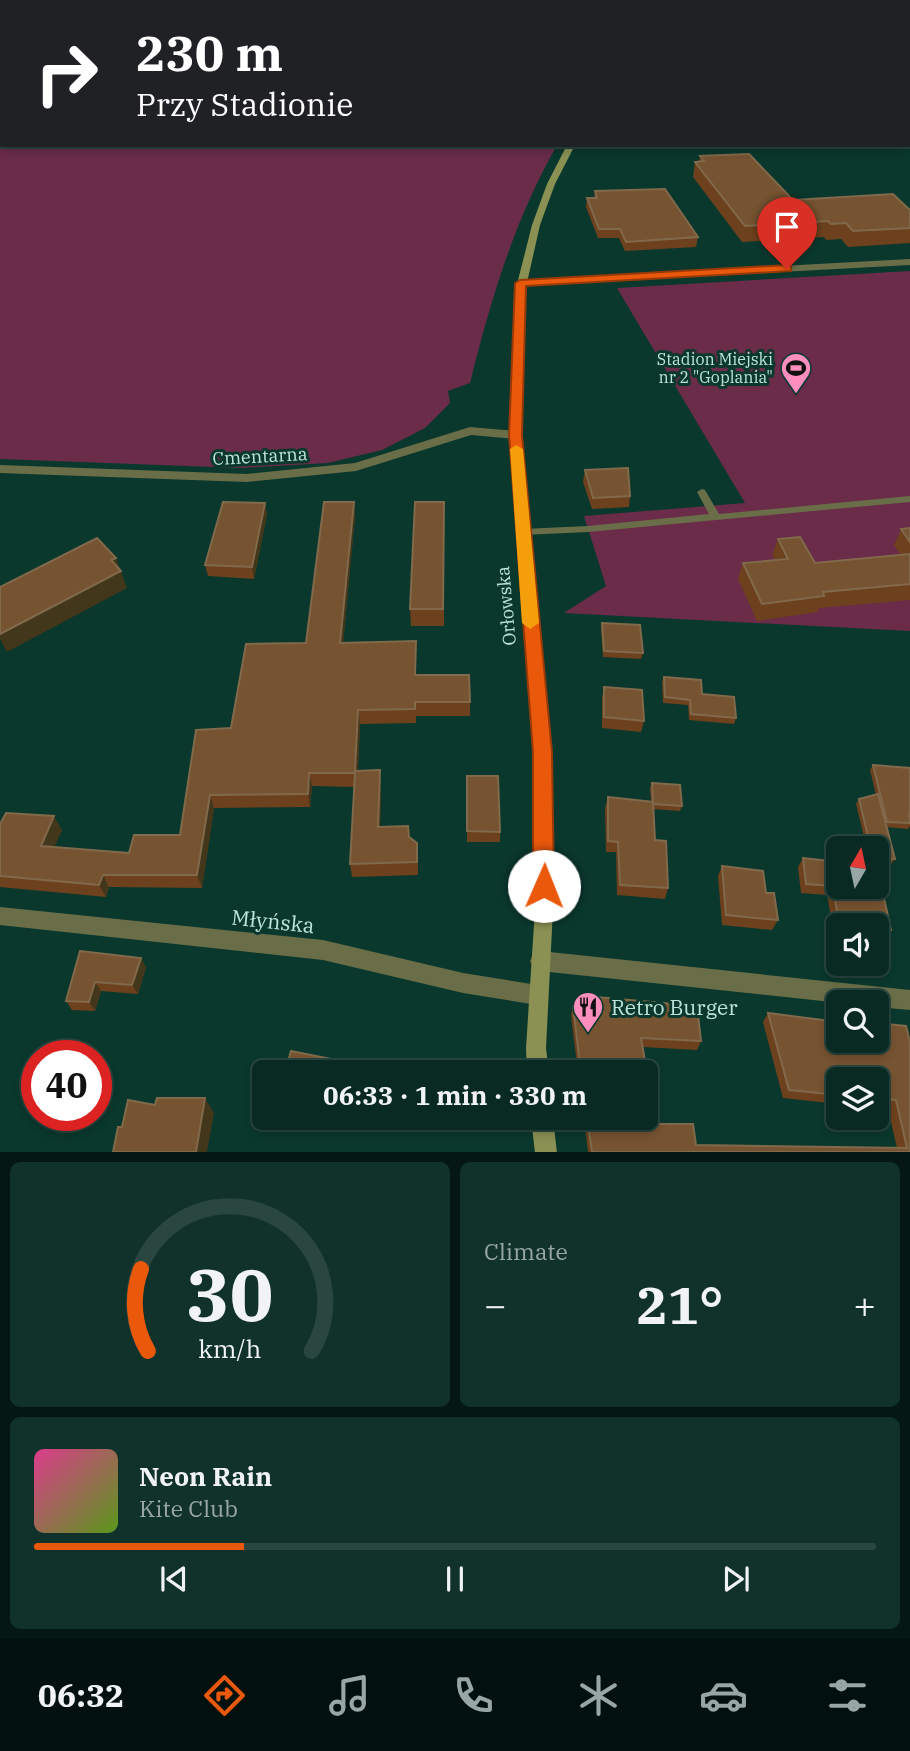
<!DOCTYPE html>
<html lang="en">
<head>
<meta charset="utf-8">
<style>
  body { margin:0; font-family:"IBM Plex Serif",serif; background:#11322a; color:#f1f3f6; height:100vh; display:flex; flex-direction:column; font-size:26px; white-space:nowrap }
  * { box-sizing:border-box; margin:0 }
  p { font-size:23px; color:#98a7a5 }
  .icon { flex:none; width:38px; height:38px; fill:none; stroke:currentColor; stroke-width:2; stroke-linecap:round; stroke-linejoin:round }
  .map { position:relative; height:1152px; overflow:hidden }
  .side { display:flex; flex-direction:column; gap:10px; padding:10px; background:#041713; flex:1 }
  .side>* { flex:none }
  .guide { position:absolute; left:0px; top:0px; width:910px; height:147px; box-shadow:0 4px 10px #0003,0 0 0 2px #294640; background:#202124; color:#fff; overflow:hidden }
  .needle { width:46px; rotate:9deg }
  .fabs { position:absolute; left:826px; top:836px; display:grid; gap:14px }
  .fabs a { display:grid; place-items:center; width:63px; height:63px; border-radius:10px; background:#082a22; box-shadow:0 4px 10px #0003,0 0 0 2px #294640; font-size:35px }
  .speed { position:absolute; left:21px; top:1040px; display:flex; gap:14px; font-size:35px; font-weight:700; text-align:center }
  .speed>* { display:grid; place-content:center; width:91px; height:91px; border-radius:50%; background:#082a22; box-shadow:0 4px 10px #0003,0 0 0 2px #294640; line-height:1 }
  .speed .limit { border:10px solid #d22; background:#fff; color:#111 }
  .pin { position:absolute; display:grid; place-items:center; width:60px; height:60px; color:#fff; margin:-72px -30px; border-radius:50% 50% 50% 0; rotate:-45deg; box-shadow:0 0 7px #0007 }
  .pin .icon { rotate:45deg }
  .me { position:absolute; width:77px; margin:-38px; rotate:1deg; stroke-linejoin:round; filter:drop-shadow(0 0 5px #0008) }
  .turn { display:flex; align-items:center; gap:24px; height:147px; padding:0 21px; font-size:32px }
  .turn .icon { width:91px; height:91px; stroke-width:2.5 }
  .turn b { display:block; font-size:49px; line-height:60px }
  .big { font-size:52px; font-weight:800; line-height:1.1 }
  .side .card { flex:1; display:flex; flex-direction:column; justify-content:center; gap:10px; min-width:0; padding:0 24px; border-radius:10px; background:#11322a }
  .side .dial { align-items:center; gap:0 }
  .dial svg { height:182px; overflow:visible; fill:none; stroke:#294640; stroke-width:7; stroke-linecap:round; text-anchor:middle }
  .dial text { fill:#f1f3f6; stroke:none }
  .song { display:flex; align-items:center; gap:21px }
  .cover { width:84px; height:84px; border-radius:10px; background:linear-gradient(135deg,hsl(330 70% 55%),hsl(90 70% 35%)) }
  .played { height:7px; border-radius:4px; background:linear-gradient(90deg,#ea580c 25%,#294640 25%) }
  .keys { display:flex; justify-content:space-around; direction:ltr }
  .heat { display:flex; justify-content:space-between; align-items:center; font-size:38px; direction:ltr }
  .side .tiles { flex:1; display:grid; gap:10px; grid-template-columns:1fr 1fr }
  .card:last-child { grid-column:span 2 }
  .trip { position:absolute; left:252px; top:1060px; width:406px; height:70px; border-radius:10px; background:#082a22; box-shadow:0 4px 10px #0003,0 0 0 2px #294640; font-weight:800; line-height:70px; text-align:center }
  .tab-bar { display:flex; height:112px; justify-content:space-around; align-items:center; background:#03110e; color:#98a7a5 }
  .tab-bar .icon { width:49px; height:49px }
  .tab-bar .current { color:#ea580c }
  .tab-bar b { font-size:32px; color:#f1f3f6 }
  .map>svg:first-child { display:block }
</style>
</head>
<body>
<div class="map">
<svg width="910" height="1153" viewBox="0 0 910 1153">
  <rect width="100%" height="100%" fill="#0a382d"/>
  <g fill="#6a2c49">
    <path d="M0,134L2,145H557C514,221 491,299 470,383L448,391L450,403L425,428L382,450L328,463L241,468L0,459Z"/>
    <polygon points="910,271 910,631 564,613 606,586 584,516 745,503 617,288"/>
  </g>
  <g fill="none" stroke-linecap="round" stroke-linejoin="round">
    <g fill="#6a6e48" fill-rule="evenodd">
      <polygon points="361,0 365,0 366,2 362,2"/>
      <polygon points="702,489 705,490 719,514 910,496 910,502 588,532 523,535 518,532 523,529 588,526 709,514 697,492"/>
    </g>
    <g fill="#6a6e48" fill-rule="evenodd">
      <polygon points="910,259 910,265 520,286 515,283 520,280"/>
      <polygon points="470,427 515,431 521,435 515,439 471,435 356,471 247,482 0,473 0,465 247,474 355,463"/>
      <polygon points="0,907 323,940 463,973 537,985 544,988 547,995 544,1002 537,1005 463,993 323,960 0,925"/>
      <polygon points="540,951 910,990 910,1010 877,1007 877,1003 841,1003 540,971 533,968 530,961 533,954"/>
    </g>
    <g fill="#8b9153" fill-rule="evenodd">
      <polygon points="57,0 63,0 56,2"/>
      <polygon points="393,0 473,0 476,2 390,2"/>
      <polygon points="717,0 724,0 715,2"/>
      <rect x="0" y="3" width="2" height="4"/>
      <rect x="908" y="28" width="2" height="4"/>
      <polygon points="0,106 2,106 0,113"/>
      <polygon points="567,145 575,145 555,184 540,225 524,296 521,435 550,752 553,817 553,909 546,1048 549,1073 527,1073 526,1048 535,909 535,817 534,752 509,435 514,296 532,225 547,184"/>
      <polygon points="531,1118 553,1118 557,1153 535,1153"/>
    </g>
  </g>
  <g fill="#6d411d">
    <polygon points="700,156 793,200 910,210 910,243 848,247 841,239 826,240 824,237 742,242 693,177 695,162 699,162"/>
    <polygon points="595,191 698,237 696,247 625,251 619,238 598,238 586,207 587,198 594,198"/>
    <polygon points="585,470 630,496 629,507 592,509 583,482"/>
    <polygon points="354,502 355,516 343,642 416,655 416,675 470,702 470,716 416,716 416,723 360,724 358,771 381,784 380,827 409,838 418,857 418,875 352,877 350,864 354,787 312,786 310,807 214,808 202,888 109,887 106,897 0,887 0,824 62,830 54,847 129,853 180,835 231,728 306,643"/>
    <polygon points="444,502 444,626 411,626 410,609"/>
    <polygon points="265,503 267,514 254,579 208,576 205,565"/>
    <polygon points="910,528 910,600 819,608 817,612 757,621 738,579 743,563 775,560 772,555 778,539 815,563 901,555 894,545 901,529"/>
    <polygon points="602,623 643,653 641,659 603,657 601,628"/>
    <polygon points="664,677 702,694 736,718 734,724 689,720 688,705 663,703 662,682"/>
    <polygon points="604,687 644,721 641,732 602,728 602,698"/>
    <polygon points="873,765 910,768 910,826 908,829 886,827 895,859 891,864 877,864 877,849 867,849 856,804 859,799 876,795 870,770"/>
    <polygon points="467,776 500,832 500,842 467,842"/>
    <polygon points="652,783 682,806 680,811 653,809 655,840 668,888 665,899 617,895 616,852 606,852 605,808 608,797 651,801 650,788"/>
    <polygon points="803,858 891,930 884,939 877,938 877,926 838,926 838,934 834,933 827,895 801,893 798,867"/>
    <polygon points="722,866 766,893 778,920 772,930 722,925 718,876"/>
    <polygon points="80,951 146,967 138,994 101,991 95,1011 72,1010 66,1001"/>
    <polygon points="573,1006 701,1041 697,1050 643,1047 656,1124 696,1145 897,1148 888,1109 877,1107 877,1080 838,1080 838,1104 783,1098 763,1022 768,1013 910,1042 910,1152 588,1152 584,1118 646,1118 646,1073 578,1073 571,1015"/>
    <polygon points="316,1118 342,1118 340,1123"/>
  </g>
  <g fill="#42361b">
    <polygon points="354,502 355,516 342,657 340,643"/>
    <polygon points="265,503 267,514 254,579 252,567"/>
    <polygon points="116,558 127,588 7,652 0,639 0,634"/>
    <polygon points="358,710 360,724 357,784 355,771"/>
    <polygon points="380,770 381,784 380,840 378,827"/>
    <polygon points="309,773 312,786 310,807 308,794"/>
    <polygon points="210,795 214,808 202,888 197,875"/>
    <polygon points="54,816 62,830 49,859 41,846"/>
    <polygon points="103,875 109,887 106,897 99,885"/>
    <polygon points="141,958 146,967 138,994 132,985"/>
    <polygon points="95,982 101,991 95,1011 89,1002"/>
    <polygon points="351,1063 352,1073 348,1073"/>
    <polygon points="205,1098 214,1113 207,1152 196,1152"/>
  </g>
  <g fill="#765331" stroke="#81694b" stroke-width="2">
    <rect x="908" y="47" width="2" height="11"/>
    <rect x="908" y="66" width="2" height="29"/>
    <polygon points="749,154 793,200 893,194 910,210 910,228 853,231 846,223 831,224 828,221 745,226 695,162 704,161 700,156"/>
    <polygon points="665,189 698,237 626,242 620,229 599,229 587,198 597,198 595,191"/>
    <polygon points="628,468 630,496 593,498 585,470"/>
    <polygon points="223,502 265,503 252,567 205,565"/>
    <polygon points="324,502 354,502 340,643 416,641 415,675 469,675 470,702 415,702 415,709 358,710 355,771 380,770 378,827 408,826 409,837 417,843 417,862 350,864 355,773 309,773 308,794 210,795 197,875 103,875 99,885 0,876 0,824 6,813 54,816 41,846 129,853 134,835 180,835 196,730 231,728 246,644 306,643"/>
    <polygon points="415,502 444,502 443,609 410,609"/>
    <polygon points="910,528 910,542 901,529"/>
    <polygon points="800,537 815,563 910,554 910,584 823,592 824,596 762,604 743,563 788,559 778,539"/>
    <polygon points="97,538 116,558 111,560 121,571 0,634 0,587"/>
    <polygon points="602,623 640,625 643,653 604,651"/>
    <polygon points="664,677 701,680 702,694 734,697 736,718 691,714 690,700 665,697"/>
    <polygon points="604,687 642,690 644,721 604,717"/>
    <polygon points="873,765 910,768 910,813 909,813 910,823 887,822"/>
    <polygon points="467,776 498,776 500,832 467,831"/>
    <polygon points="652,783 680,785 682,806 653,804"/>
    <polygon points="878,794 895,859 877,858 877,849 871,849 859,799"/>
    <polygon points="608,797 653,802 655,840 666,841 668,888 620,885 618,842 608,841"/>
    <polygon points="803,858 829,861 831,875 838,876 838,887 877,887 877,879 880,880 891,930 877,929 877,926 839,925 833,886 806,884"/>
    <polygon points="722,866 763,871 766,893 774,893 778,920 726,915"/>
    <polygon points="80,951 141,958 132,985 95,982 89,1002 66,1001"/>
    <polygon points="584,996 697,1006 701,1041 641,1038 656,1124 693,1124 696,1145 907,1148 896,1100 877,1099 877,1080 838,1080 838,1095 789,1090 768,1013 838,1022 838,1041 877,1041 877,1023 906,1026 910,1042 910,1152 592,1152 587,1118 646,1118 646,1073 581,1073 573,1006"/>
    <polygon points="291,1051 351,1063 348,1073 285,1073"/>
    <polygon points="157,1098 205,1098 196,1152 113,1152 118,1127 122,1127 128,1100 155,1105"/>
  </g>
  <polygon fill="#ea580c" stroke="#983908" stroke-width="2" points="787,265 791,266 791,271 526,286 522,435 552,752 554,886 551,893 544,896 536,893 533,886 533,752 509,435 515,283 520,280"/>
  <polygon fill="#f59e0b" points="516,445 523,449 539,623 530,629 522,623 510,449"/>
  <defs>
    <g id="stadium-pin" transform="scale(1.575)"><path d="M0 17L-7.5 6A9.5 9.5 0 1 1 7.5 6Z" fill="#fd8ebe" stroke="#0a382d"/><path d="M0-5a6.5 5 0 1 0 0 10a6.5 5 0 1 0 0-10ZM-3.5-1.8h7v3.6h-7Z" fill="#111"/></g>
    <g id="restaurant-pin" transform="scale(1.575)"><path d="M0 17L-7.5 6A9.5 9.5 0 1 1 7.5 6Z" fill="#fd8ebe" stroke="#0a382d"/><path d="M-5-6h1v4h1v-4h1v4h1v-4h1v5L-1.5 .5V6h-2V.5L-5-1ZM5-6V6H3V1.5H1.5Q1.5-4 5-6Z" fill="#111"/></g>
  </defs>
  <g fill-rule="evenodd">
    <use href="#stadium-pin" x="796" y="368"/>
    <use href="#restaurant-pin" x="588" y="1007"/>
  </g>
  <g text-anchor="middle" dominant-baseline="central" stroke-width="6" stroke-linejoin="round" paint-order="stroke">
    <g font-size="16" fill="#bde3d7" stroke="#0a382d" text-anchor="end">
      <text x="773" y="359">Stadion Miejski<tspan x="773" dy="18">nr 2 "Goplania"</tspan></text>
    </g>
    <g font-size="18" fill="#bde3d7" stroke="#0a382d">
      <text transform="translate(260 456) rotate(-3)">Cmentarna</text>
      <text transform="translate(506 606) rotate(-95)">Orłowska</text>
    </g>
    <g font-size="21" fill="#bde3d7" stroke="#0a382d">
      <text transform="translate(273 921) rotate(6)">Młyńska</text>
    </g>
    <g font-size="21" fill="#bde3d7" stroke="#0a382d" text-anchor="start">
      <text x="611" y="1007">Retro Burger</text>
    </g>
  </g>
</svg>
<div class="fabs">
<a><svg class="needle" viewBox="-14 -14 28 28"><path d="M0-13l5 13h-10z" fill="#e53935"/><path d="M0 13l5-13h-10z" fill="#98a7a5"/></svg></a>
<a><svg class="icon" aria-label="sound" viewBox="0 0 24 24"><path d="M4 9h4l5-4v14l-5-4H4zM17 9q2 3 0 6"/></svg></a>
<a><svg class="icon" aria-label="search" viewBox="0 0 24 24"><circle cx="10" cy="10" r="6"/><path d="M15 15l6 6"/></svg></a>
<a><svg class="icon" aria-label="layers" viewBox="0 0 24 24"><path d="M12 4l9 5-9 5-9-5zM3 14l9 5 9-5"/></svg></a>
</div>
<div class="speed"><div class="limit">40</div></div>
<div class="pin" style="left:787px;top:269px;background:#d93025"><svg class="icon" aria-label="arrive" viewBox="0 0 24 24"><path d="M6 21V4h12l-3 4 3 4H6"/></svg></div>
<svg class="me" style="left:544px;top:886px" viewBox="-20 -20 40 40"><circle r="19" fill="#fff"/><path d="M0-13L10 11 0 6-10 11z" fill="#ea580c"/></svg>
<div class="trip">06:33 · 1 min · 330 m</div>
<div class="guide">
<div class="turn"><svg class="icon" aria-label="right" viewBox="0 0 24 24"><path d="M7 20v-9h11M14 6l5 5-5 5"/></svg><div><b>230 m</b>Przy Stadionie</div></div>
</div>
</div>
<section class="side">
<div class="tiles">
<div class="card dial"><svg viewBox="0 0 100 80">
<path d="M14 69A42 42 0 1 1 86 69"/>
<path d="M14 69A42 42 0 0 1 11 33" stroke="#ea580c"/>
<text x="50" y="56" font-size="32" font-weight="700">30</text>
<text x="50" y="72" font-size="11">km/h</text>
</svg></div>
<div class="card"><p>Climate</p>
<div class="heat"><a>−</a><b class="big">21°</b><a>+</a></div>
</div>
<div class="card">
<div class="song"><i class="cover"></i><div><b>Neon Rain</b><p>Kite Club</p></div></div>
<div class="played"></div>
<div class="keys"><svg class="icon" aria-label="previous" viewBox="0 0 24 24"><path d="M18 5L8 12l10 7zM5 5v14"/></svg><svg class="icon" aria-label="pause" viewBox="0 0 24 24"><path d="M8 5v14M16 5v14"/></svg><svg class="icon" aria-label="next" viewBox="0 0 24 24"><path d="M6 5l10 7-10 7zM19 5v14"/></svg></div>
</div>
</div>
</section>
<nav class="tab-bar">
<b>06:32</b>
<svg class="icon current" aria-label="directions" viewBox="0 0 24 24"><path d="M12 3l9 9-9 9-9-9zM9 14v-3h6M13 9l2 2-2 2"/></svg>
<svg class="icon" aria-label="music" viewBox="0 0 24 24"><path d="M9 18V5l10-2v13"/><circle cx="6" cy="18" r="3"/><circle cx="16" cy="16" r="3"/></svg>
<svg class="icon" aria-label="phone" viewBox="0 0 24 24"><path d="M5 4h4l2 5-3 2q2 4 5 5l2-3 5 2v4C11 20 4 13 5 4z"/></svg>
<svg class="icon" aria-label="climate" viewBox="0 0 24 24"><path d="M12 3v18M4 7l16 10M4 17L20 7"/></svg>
<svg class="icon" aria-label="car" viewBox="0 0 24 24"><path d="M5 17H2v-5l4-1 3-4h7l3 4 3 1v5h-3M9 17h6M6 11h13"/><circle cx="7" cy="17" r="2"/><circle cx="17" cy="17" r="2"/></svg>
<svg class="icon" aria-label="filters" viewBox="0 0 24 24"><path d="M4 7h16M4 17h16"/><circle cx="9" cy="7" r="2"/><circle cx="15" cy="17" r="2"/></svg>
</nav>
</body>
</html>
